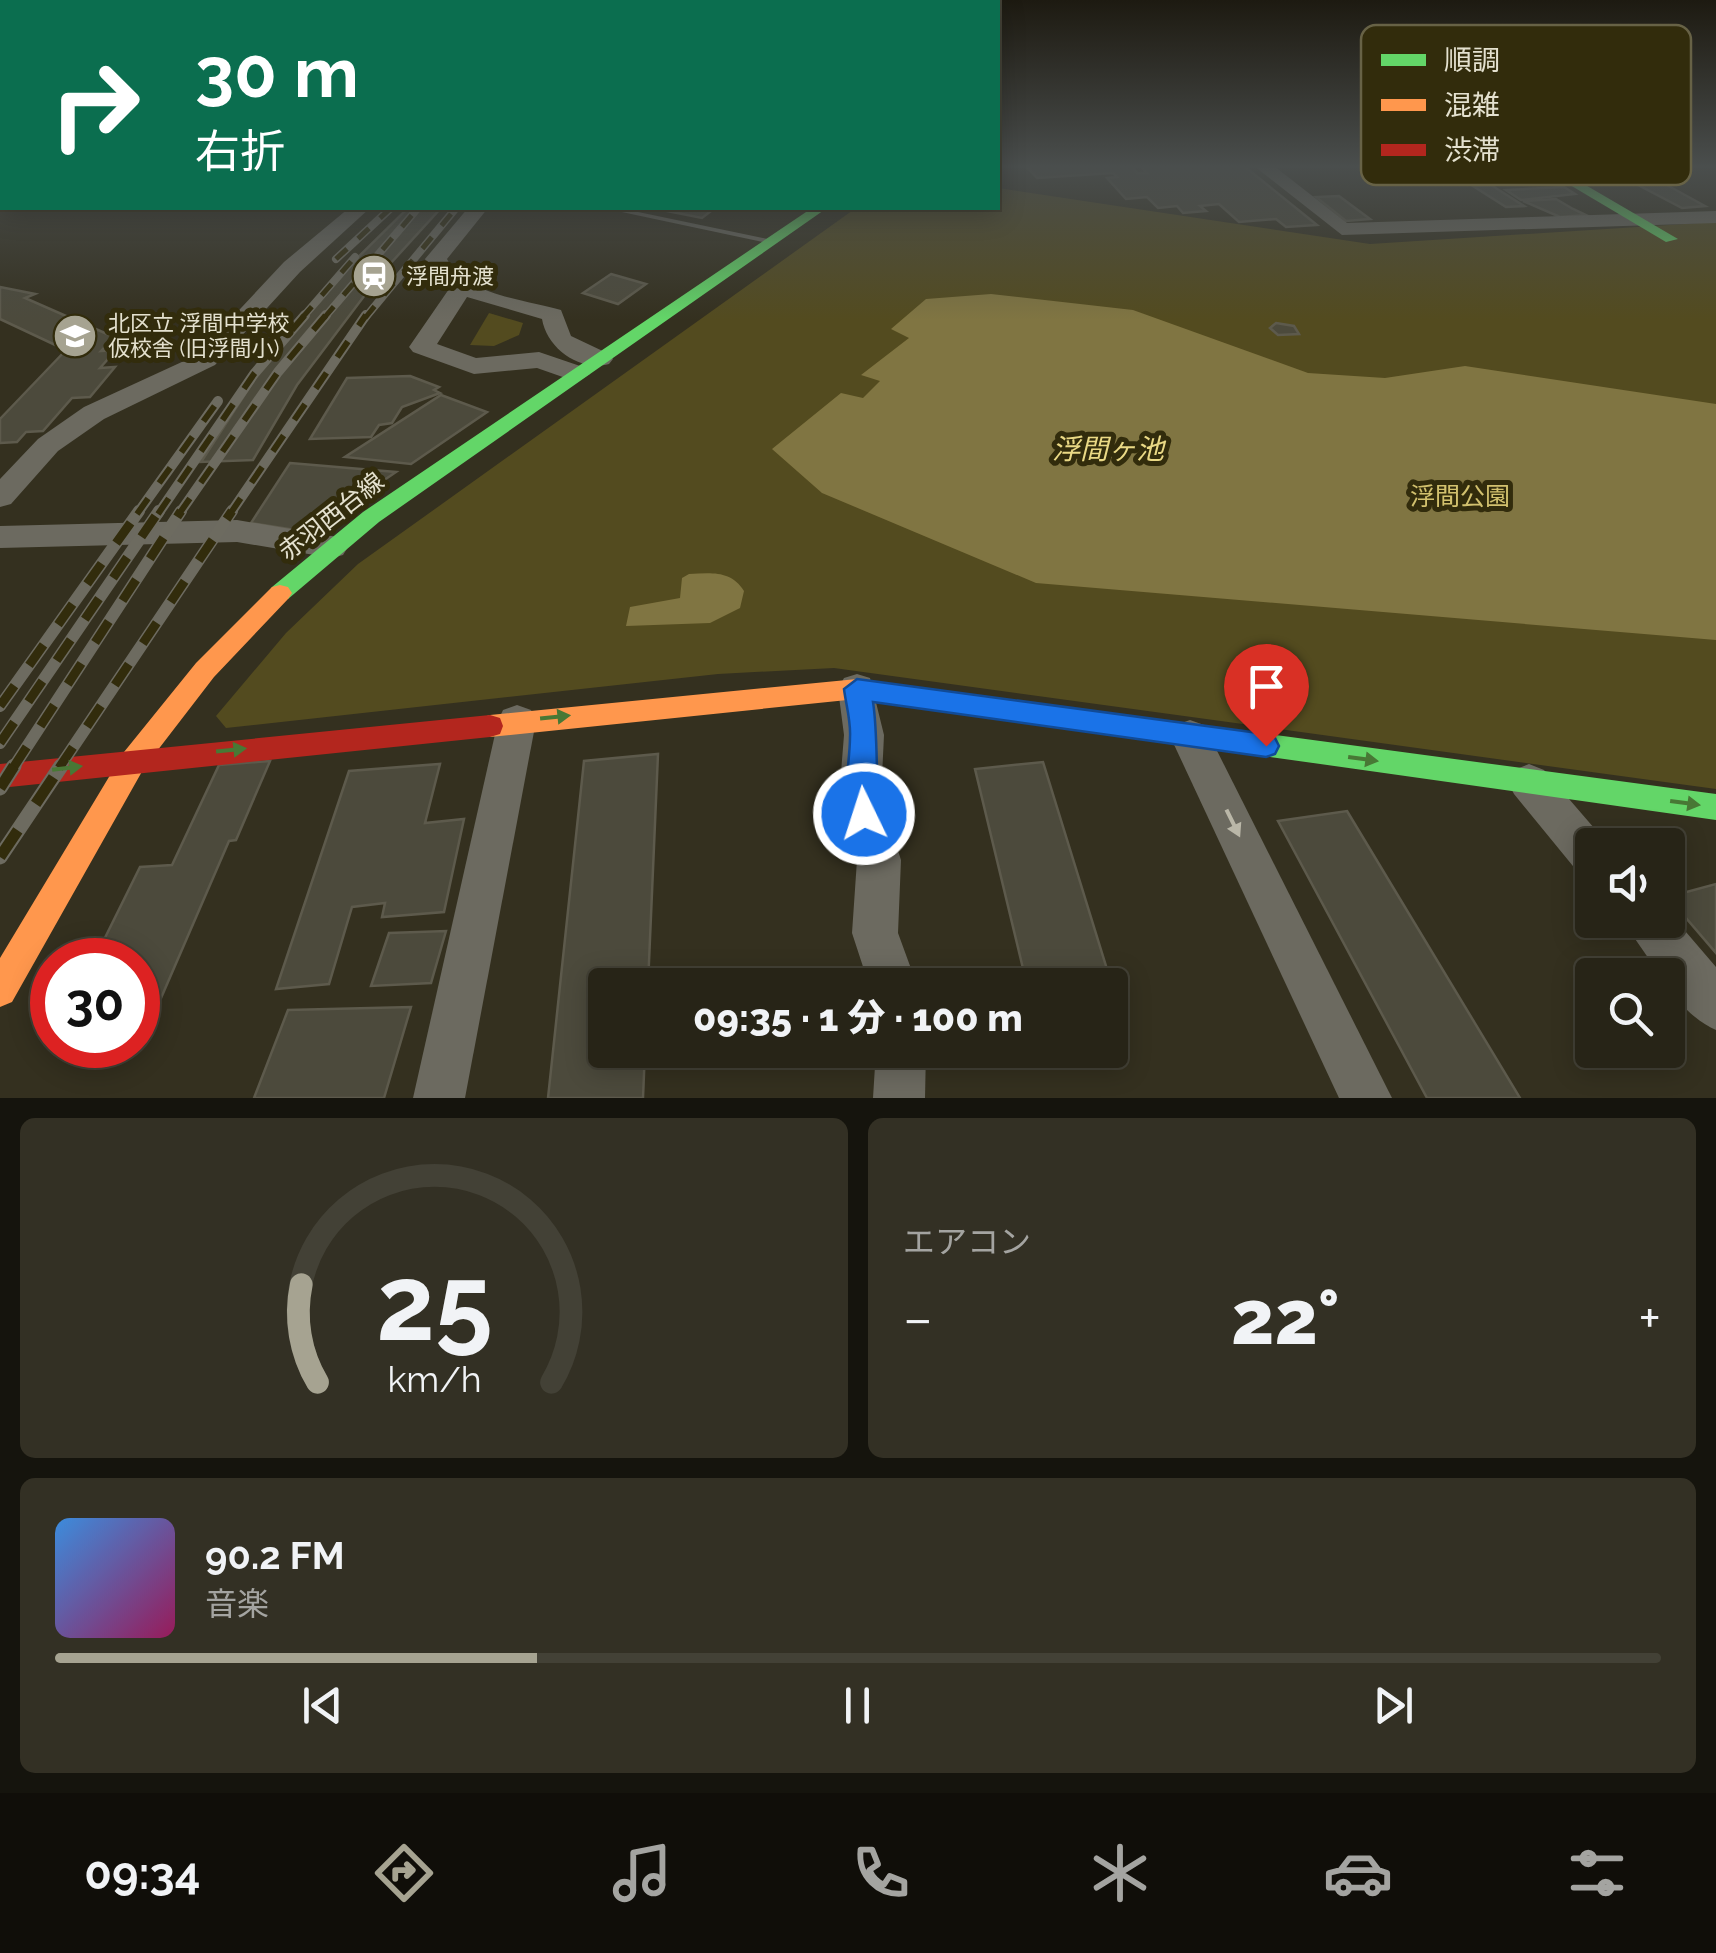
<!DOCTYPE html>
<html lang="ja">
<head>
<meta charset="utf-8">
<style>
  body { margin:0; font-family:Raleway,"Noto Sans JP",sans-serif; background:#333024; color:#f1f3f6; height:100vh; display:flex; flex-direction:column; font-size:38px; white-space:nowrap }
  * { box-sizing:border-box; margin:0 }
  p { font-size:32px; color:#a4a4a1 }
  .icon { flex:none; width:55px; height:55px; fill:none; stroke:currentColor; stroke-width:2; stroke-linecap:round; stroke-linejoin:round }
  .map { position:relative; height:1098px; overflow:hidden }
  .panel { display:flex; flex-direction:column; gap:20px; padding:20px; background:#15140d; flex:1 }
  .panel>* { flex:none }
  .top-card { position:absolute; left:0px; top:0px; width:1000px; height:210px; box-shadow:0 5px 25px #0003,0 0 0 2px #434136; background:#0b6e4f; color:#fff; overflow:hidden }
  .buttons { position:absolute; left:1575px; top:828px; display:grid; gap:20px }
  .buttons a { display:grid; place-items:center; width:110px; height:110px; border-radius:10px; background:#272417; box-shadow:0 5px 25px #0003,0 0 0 2px #434136; font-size:50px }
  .speed { position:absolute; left:30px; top:938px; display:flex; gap:20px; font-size:50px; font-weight:700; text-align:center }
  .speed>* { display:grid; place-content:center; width:130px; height:130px; border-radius:50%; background:#272417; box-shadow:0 5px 25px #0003,0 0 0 2px #434136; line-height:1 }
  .speed .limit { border:15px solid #d22; background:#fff; color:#111 }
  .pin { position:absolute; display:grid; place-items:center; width:85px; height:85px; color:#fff; margin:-102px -42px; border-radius:50% 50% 50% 0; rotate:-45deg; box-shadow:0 0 10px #0007 }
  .pin .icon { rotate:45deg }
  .me { position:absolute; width:110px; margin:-55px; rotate:356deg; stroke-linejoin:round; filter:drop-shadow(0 0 8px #0008) }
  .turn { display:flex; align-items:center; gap:35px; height:210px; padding:0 30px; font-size:45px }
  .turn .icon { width:130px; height:130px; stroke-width:2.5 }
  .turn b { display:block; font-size:70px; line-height:85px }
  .big { font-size:75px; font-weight:800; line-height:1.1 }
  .panel .tile { flex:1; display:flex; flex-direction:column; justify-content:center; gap:15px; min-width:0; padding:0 35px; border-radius:15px; background:#333024 }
  .panel .dial { align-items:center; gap:0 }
  .dial svg { height:260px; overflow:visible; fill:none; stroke:#434136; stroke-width:7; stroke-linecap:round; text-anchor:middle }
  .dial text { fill:#f1f3f6; stroke:none }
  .song { display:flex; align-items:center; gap:30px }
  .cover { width:120px; height:120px; border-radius:15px; background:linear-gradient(135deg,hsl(210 70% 55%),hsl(330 70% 35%)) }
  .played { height:10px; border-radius:5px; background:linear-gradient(90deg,#a6a391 30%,#434136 30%) }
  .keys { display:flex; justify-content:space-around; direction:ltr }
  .heat { display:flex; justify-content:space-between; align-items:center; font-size:55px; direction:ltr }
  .panel .tiles { flex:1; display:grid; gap:20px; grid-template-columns:1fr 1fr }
  .tile:last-child { grid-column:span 2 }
  .trip { position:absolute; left:588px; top:968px; width:540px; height:100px; border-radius:10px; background:#272417; box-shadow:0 5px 25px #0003,0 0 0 2px #434136; font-weight:800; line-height:100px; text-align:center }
  .tabs { display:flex; height:160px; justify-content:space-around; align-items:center; background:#100e09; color:#a4a4a1 }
  .tabs .icon { width:70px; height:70px }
  .tabs .active { color:#a6a391 }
  .tabs b { font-size:45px; color:#f1f3f6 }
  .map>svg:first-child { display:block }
</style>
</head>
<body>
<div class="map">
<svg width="1716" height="1098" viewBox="0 0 1716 1098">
  <rect width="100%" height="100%" fill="#34301f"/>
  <g fill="#534b1f">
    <polygon points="998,188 1370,244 1716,222 1716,789 834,668 718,674 226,728 216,716 286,633 358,564 856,208 998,208"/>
    <polygon points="489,313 523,323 519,335 494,346 470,345"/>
  </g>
  <g fill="#807542">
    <polygon points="991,294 1133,310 1308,373 1385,378 1465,366 1716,404 1716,640 1036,583 822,493 772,449 841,393 863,398 880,381 861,375 909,338 891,329 926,299"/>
    <path d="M689,574C711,573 731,570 744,591L740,608L710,623L626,626L630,607L680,598L682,578Z"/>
  </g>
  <g fill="#4c4a3c" stroke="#5d5a4c" stroke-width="2.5">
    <polygon points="1026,166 1132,166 1137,173 1147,173 1140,166 1244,166 1317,225 1286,227 1276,219 1239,222 1219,204 1200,206 1206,211 1183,213 1177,206 1158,208 1147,197 1126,199 1107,178 1117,177 1113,173 1037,178"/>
    <polygon points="1614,166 1645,166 1669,184 1665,184 1705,206 1682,208 1625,178 1636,177"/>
    <polygon points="1491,185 1524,206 1506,207 1473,186"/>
    <polygon points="1564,187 1575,194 1521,200 1506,190"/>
    <polygon points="1339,196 1370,219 1346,221 1316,197"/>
    <polygon points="1556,199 1573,209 1586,215 1560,217 1523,201"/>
    <polygon points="408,208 441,208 380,275 297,385 253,460 201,462 260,371 342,273"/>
    <polygon points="652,208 715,208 702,218"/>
    <polygon points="611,274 646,284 618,304 583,293"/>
    <polygon points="0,287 35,294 25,298 114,337 101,351 116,350 100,368 115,367 90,397 72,398 43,431 26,432 17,442 0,443 0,419 66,350 0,319"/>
    <polygon points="1276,323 1294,326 1299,334 1278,335 1270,328"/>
    <polygon points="410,376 439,387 434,390 440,393 402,407 392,423 379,425 371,437 310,439 347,378"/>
    <polygon points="441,395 487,412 411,464 345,457"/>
    <polygon points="290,463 396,472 308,532 251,523"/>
    <polygon points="658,754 648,985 605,985 605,1050 645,1050 643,1098 548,1098 584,761"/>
    <polygon points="270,761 236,840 229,841 158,1005 138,1006 138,960 94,960 140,867 172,865 219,765"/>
    <polygon points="1043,762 1127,1034 1110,1036 1110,985 1027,985 975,769"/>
    <polygon points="440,764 425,823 464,819 444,912 382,917 385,903 352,907 329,984 276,989 349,771"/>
    <polygon points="1347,811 1520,1098 1427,1098 1278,821"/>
    <polygon points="1716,884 1716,953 1668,897"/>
    <polygon points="446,931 431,983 371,986 389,933"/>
    <polygon points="411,1007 384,1098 254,1098 288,1010"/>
  </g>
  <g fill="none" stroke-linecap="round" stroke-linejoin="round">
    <polygon fill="#6c6a60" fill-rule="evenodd" points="603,208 619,208 777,241 772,244"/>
    <g fill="#6c6a60" fill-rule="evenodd">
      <polygon points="1254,166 1274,166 1347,223 1716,211 1716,223 1342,235"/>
      <polygon points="349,208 370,208 300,272 215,365 104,419 58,451 11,504 0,507 0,479 38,439 84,407 197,355 284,262"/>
      <path d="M468,208H488L447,259C464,295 527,300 561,310L571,336L609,354L613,359L609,364C579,372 547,348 542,319L467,297L437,344L476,358L539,352L586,368L590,374L577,382L537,368L474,374L413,352L409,347L449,289L432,274L425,259Z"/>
      <polygon points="237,520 332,536 343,539 348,547 343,555 332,558 237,542 0,548 0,526"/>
      <polygon points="857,674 870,678 884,735 881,798 901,860 898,933 917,985 869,985 852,933 857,860 839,798 844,735 838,689 844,678"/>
      <polygon points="517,705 531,710 536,721 465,1098 413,1098 498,721 503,710"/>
      <polygon points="1190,720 1204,725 1392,1098 1339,1098 1170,736 1176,725"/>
      <polygon points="1529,764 1544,770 1607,843 1592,845 1592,877 1577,871 1514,794 1508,782 1514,770"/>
      <path d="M1668,911L1716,967V1030C1697,1022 1668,997 1668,975H1660L1622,920H1668Z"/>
      <polygon points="876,1050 926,1050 925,1098 873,1098"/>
    </g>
    <g fill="#63d668" fill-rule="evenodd">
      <polygon points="1538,166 1553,166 1678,239 1666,242"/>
      <polygon points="812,208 827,208 379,522 288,599 272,599 268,593 272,587 363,512"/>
      <polygon points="1200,725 1716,794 1716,820 1200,747 1190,744 1186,736 1190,728"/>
    </g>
    <g fill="#ff974d" fill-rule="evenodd">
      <polygon points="280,585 288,587 292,593 288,599 214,677 144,768 12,1002 0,1007 0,958 124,752 196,663 272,587"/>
      <polygon points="857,679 1200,725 1210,728 1214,736 1210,744 1200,747 857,699 490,737 480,734 477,726 480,718 490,715"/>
    </g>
    <polygon fill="#b3261e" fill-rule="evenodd" points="490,715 500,718 503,726 500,734 490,737 0,788 0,764"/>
    <g stroke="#6d6b60" stroke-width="8">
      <g id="rail-far3">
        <polyline points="336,259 391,208"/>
        <polyline points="302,318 355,257"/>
        <polyline points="324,318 418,208"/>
        <polyline points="365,318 456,208"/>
      </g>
    </g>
    <g stroke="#6d6b60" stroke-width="10">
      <g id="rail-far2">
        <polyline points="137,514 218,401"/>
        <polyline points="158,514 254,374 305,315"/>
        <polyline points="179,514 278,372 326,315"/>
        <polyline points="230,514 366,315"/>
      </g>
    </g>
    <g stroke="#6d6b60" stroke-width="12">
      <g id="rail-far1">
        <polyline points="0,706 139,511"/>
        <polyline points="0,743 159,511"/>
        <polyline points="13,768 181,511"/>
        <polyline points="59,768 232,511"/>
      </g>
    </g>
    <g stroke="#6d6b60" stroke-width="15">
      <g id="rail">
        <polyline points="0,788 14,766"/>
        <polyline points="0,857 61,766"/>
      </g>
    </g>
    <use href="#rail-far3" stroke="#322c0c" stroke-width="5" stroke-dasharray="15" stroke-linecap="butt"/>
    <use href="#rail-far2" stroke="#322c0c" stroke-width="6" stroke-dasharray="19" stroke-linecap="butt"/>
    <use href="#rail-far1" stroke="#322c0c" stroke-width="9" stroke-dasharray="25" stroke-linecap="butt"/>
    <use href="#rail" stroke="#322c0c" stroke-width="11" stroke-dasharray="32" stroke-linecap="butt"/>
  </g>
  <defs><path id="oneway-solid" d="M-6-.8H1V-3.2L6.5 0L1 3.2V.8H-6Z" transform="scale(2.5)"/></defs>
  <g fill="#487835">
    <use href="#oneway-solid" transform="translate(555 717) rotate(-6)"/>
    <use href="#oneway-solid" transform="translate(231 750) rotate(-6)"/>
    <use href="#oneway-solid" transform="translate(1363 759) rotate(8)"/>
    <use href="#oneway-solid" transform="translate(67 768) rotate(-7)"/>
    <use href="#oneway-solid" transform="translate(1685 803) rotate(8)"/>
  </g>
  <use fill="#bab7a8" href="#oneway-solid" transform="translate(1233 823) rotate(64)"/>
  <linearGradient id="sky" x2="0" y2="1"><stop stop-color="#1d1a11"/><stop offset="0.52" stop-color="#4a4e4d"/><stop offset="1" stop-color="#4a4e4d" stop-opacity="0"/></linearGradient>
  <rect width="1716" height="320" fill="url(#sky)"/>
  <path fill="#1a73e8" stroke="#114b97" stroke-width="2.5" d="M857,679L1266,734L1275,738L1279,746L1275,754L1266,757L873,702C876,720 880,811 874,824L864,827L854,824C840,795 850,767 850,737C851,721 846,705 844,689Z"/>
  <defs>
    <g id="station-disc" transform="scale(2.25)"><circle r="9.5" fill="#a6a391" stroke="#322c0c"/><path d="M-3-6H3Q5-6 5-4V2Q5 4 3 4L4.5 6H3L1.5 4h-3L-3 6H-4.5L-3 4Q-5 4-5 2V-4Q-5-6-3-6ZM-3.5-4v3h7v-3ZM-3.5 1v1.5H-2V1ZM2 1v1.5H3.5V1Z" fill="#fff"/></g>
    <g id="school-disc" transform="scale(2.25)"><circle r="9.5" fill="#a6a391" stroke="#322c0c"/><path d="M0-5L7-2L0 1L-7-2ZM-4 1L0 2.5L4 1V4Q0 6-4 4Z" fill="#fff"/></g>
  </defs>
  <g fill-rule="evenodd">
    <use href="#station-disc" x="374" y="276"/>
    <use href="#school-disc" x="75" y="336"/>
  </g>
  <g text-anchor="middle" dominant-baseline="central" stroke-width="10" stroke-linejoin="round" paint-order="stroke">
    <g font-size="22" fill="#e4e1cf" stroke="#322c0c" text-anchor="start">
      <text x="406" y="276">浮間舟渡</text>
      <text x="108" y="323">北区立 浮間中学校<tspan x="108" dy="25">仮校舎 (旧浮間小)</tspan></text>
    </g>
    <g font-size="25" fill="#d2c16e" stroke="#322c0c">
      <text x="1460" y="496">浮間公園</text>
    </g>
    <g font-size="25" fill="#e4e1cf" stroke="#322c0c">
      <text transform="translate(331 516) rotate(-38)">赤羽西台線</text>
    </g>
    <g font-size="28" font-style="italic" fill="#ead985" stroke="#322c0c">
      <text x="1108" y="449">浮間ヶ池</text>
    </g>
  </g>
  <rect x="1361" y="25" width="330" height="160" rx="15" fill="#322c0c" stroke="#676246" stroke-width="2.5"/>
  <rect x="1381" y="54" width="45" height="12" fill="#63d668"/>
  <rect x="1381" y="99" width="45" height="12" fill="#ff974d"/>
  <rect x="1381" y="144" width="45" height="12" fill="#b3261e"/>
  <g font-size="28" fill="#e4e1cf">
    <text x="1444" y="70">順調</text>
    <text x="1444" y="115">混雑</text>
    <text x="1444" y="160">渋滞</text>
  </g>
</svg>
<div class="buttons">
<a><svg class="icon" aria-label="sound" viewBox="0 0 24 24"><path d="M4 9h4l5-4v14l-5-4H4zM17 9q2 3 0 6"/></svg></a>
<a><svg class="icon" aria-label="search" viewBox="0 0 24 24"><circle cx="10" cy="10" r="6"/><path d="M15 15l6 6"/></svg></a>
</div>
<div class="speed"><div class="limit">30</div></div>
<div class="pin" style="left:1266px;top:746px;background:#d93025"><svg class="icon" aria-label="arrive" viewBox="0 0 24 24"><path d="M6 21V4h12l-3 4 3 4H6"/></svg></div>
<svg class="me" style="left:864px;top:814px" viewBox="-20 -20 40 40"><circle r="17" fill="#1a73e8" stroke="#fff" stroke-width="3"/><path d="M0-11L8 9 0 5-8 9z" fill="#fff"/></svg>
<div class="trip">09:35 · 1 分 · 100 m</div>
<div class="top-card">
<div class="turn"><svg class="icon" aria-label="right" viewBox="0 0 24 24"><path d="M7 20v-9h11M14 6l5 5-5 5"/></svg><div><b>30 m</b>右折</div></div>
</div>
</div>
<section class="panel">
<div class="tiles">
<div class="tile dial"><svg viewBox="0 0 100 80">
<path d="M14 69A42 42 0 1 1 86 69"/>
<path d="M14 69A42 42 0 0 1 9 39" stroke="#a6a391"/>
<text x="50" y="56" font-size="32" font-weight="700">25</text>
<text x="50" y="72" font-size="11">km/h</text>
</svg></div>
<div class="tile"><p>エアコン</p>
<div class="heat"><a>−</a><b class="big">22°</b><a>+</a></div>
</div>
<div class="tile">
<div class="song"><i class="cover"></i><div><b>90.2 FM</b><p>音楽</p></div></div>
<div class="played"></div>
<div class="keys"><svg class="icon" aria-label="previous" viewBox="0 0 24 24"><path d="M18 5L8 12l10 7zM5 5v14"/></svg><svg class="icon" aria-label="pause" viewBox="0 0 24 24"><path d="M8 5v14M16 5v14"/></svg><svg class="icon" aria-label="next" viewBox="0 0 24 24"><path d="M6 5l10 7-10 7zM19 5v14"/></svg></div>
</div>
</div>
</section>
<nav class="tabs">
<b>09:34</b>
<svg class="icon active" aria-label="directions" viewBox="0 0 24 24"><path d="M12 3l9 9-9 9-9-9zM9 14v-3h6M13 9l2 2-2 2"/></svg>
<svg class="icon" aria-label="music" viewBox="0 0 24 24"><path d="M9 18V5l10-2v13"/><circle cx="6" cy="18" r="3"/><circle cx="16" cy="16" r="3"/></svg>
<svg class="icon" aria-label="phone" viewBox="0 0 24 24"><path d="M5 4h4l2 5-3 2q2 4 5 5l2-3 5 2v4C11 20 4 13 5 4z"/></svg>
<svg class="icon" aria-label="climate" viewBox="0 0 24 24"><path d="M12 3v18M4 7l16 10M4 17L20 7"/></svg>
<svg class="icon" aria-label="car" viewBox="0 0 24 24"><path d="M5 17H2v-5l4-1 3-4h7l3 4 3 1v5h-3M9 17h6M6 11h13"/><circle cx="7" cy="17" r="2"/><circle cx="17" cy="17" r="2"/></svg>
<svg class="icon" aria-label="filters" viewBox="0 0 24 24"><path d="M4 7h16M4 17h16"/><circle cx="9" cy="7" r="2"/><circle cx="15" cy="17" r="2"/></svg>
</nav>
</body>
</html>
